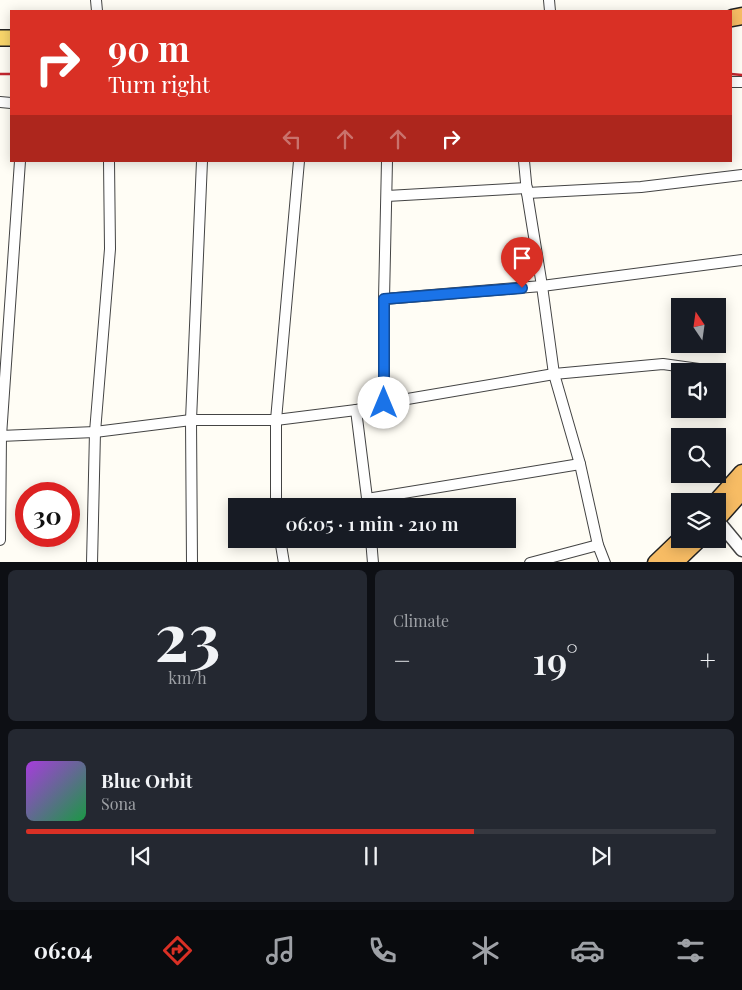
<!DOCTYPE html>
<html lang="en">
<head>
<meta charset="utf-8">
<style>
  body { margin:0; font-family:"Playfair Display",serif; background:#242831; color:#f1f3f6; height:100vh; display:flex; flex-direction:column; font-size:19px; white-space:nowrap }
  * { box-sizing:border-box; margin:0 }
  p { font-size:16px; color:#9ea1a6 }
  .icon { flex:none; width:28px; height:28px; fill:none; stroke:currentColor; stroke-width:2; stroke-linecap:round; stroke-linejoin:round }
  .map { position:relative; height:562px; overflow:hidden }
  .panel { display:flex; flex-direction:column; gap:8px; padding:8px; background:#0d0f14; flex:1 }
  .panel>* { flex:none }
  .banner { position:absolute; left:10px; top:10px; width:722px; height:152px; border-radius:0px; box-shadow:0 2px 12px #0003; background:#d93025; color:#fff; overflow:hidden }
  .needle { width:32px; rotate:347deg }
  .buttons { position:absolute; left:671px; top:298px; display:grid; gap:10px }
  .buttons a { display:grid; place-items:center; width:55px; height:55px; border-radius:0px; background:#171b24; box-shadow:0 2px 12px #0003; font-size:25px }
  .speed { position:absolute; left:15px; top:482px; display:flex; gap:10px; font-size:25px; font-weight:700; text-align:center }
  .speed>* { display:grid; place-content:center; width:65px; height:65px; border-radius:50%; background:#171b24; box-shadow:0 2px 12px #0003; line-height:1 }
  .speed .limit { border:8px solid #d22; background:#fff; color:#111 }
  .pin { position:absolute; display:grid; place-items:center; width:42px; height:42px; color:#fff; margin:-51px -21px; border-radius:50% 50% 50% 0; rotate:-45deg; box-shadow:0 0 5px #0007 }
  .pin .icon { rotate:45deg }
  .me { position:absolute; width:55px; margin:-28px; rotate:0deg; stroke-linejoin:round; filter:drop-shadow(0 0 4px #0008) }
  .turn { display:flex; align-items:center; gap:18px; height:105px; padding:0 15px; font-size:22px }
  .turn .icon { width:65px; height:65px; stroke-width:2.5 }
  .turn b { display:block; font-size:35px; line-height:42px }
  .lanes { display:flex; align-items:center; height:48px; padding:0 15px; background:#0003; justify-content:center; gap:25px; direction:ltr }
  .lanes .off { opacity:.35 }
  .big { font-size:38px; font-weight:600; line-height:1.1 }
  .panel .widget { flex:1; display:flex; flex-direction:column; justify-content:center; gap:8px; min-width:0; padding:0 18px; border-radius:8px; background:#242831 }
  .panel .dial { align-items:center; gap:0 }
  .dial b { font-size:65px; line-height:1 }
  .song { display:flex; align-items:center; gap:15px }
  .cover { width:60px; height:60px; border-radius:8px; background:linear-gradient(135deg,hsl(280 70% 55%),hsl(140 70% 35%)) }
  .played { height:5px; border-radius:2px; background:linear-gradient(90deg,#d93025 65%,#363941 65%) }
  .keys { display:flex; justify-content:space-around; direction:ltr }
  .heat { display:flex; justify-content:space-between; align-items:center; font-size:28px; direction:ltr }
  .panel .tiles { flex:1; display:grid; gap:8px; grid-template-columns:1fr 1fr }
  .widget:last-child { grid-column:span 2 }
  .trip { position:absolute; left:228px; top:498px; width:288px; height:50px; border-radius:0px; background:#171b24; box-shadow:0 2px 12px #0003; font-weight:600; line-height:50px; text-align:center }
  .dock { display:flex; height:80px; justify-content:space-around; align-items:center; background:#090b0e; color:#9ea1a6 }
  .dock .icon { width:35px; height:35px }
  .dock .current { color:#d93025 }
  .dock b { font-size:22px; color:#f1f3f6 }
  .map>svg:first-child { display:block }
</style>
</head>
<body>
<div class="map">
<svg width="742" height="563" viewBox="0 0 742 563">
  <rect width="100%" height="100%" fill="#fffdf5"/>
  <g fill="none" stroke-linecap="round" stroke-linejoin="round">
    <g stroke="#444" stroke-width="12">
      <g id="minor">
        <polyline points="96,0 97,11"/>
        <polyline points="549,0 550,11"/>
        <polyline points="731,82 742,82"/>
        <polyline points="0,102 11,103"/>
        <polyline points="524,161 527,193 542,286 554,374 580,464 598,545 605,563"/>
        <polyline points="527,193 641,187 742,175"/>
        <polyline points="387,196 527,188"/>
        <polyline points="384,299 542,286 742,260"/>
        <polyline points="384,403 384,299 387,161"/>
        <polyline points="356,410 368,506"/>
        <polyline points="0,436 95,432 191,420 276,420 356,410 384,403 554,374 663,364 706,370"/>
        <polyline points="367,499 580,464"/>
        <polyline points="276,506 276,420 299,161"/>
        <polyline points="280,539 284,563"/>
        <polyline points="371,539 373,563"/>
        <polyline points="0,540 1,436 20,161"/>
        <polyline points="92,563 95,432 110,249 109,161"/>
        <polyline points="192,563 191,420 202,161"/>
        <polyline points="530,563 598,545"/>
      </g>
    </g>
    <g stroke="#444" stroke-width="15">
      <polyline id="tertiary" points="718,521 742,550"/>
    </g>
    <g stroke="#222" stroke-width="18">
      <polyline id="primary" points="0,38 11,38"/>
    </g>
    <g stroke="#222" stroke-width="19">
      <g id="trunk">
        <polyline points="732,18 742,16"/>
        <polyline points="717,501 742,473"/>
        <polyline points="718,518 742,491"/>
        <polyline points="656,563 681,539"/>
        <polyline points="674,563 699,539"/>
      </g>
    </g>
    <use href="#minor" stroke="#fff" stroke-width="10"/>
    <use href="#tertiary" stroke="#fff" stroke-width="12"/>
    <use href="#primary" stroke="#f9d66b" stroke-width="15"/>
    <use href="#trunk" stroke="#f7bc64" stroke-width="16"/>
    <g stroke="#c4262e" stroke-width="2.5">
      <polyline points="0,74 11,74"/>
      <polyline points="731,74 742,75"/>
    </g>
  </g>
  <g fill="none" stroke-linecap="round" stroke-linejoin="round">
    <g stroke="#114b97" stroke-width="12">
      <polyline id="route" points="384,403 384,299 522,288"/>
    </g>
    <use href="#route" stroke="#1a73e8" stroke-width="9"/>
  </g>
</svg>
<div class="buttons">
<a><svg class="needle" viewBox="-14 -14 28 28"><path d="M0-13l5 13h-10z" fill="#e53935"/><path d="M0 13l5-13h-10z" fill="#9ea1a6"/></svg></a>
<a><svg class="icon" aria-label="sound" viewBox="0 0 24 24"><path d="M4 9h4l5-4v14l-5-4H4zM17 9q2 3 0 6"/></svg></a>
<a><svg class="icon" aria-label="search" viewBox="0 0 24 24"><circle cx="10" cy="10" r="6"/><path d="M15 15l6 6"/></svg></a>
<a><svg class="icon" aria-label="layers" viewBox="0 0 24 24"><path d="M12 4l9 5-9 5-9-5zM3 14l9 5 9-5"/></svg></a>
</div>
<div class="speed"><div class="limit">30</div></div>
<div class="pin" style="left:522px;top:288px;background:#d93025"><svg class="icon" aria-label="arrive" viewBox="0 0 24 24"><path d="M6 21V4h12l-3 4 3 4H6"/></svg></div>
<svg class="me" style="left:384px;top:403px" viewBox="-20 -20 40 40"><circle r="19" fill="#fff"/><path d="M0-13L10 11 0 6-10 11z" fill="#1a73e8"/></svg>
<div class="trip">06:05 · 1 min · 210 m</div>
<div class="banner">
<div class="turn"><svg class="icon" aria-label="right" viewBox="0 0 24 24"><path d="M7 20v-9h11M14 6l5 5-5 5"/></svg><div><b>90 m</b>Turn right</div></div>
<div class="lanes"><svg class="icon off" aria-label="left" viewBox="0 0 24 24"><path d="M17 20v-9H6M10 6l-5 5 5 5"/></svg><svg class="icon off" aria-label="ahead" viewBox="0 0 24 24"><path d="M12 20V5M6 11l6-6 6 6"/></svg><svg class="icon off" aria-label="ahead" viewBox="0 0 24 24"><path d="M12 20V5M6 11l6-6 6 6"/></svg><svg class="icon" aria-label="right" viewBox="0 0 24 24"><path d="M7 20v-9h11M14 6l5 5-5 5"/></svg></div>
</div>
</div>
<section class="panel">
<div class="tiles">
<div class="widget dial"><b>23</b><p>km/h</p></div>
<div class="widget"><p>Climate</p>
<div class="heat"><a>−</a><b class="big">19°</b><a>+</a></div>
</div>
<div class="widget">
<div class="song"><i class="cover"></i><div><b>Blue Orbit</b><p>Sona</p></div></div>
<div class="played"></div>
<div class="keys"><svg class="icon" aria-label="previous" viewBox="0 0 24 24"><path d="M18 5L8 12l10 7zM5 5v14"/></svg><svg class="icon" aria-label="pause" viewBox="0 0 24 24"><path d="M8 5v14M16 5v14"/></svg><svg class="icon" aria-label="next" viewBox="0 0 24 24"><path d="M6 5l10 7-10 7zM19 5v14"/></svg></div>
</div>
</div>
</section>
<nav class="dock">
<b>06:04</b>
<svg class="icon current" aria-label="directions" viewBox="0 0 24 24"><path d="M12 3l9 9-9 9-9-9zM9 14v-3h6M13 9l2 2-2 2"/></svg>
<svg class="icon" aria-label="music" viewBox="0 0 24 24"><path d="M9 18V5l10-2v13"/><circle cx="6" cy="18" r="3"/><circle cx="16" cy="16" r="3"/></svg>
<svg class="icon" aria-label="phone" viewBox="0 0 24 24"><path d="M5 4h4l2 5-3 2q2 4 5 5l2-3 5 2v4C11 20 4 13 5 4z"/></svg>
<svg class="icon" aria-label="climate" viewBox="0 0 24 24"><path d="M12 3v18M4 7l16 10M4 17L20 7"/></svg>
<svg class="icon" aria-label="car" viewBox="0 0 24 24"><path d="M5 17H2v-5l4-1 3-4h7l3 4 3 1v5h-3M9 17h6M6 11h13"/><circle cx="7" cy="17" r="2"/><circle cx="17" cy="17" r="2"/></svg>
<svg class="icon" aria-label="filters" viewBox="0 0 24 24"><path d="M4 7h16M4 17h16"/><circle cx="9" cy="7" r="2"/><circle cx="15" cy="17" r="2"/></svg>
</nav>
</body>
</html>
